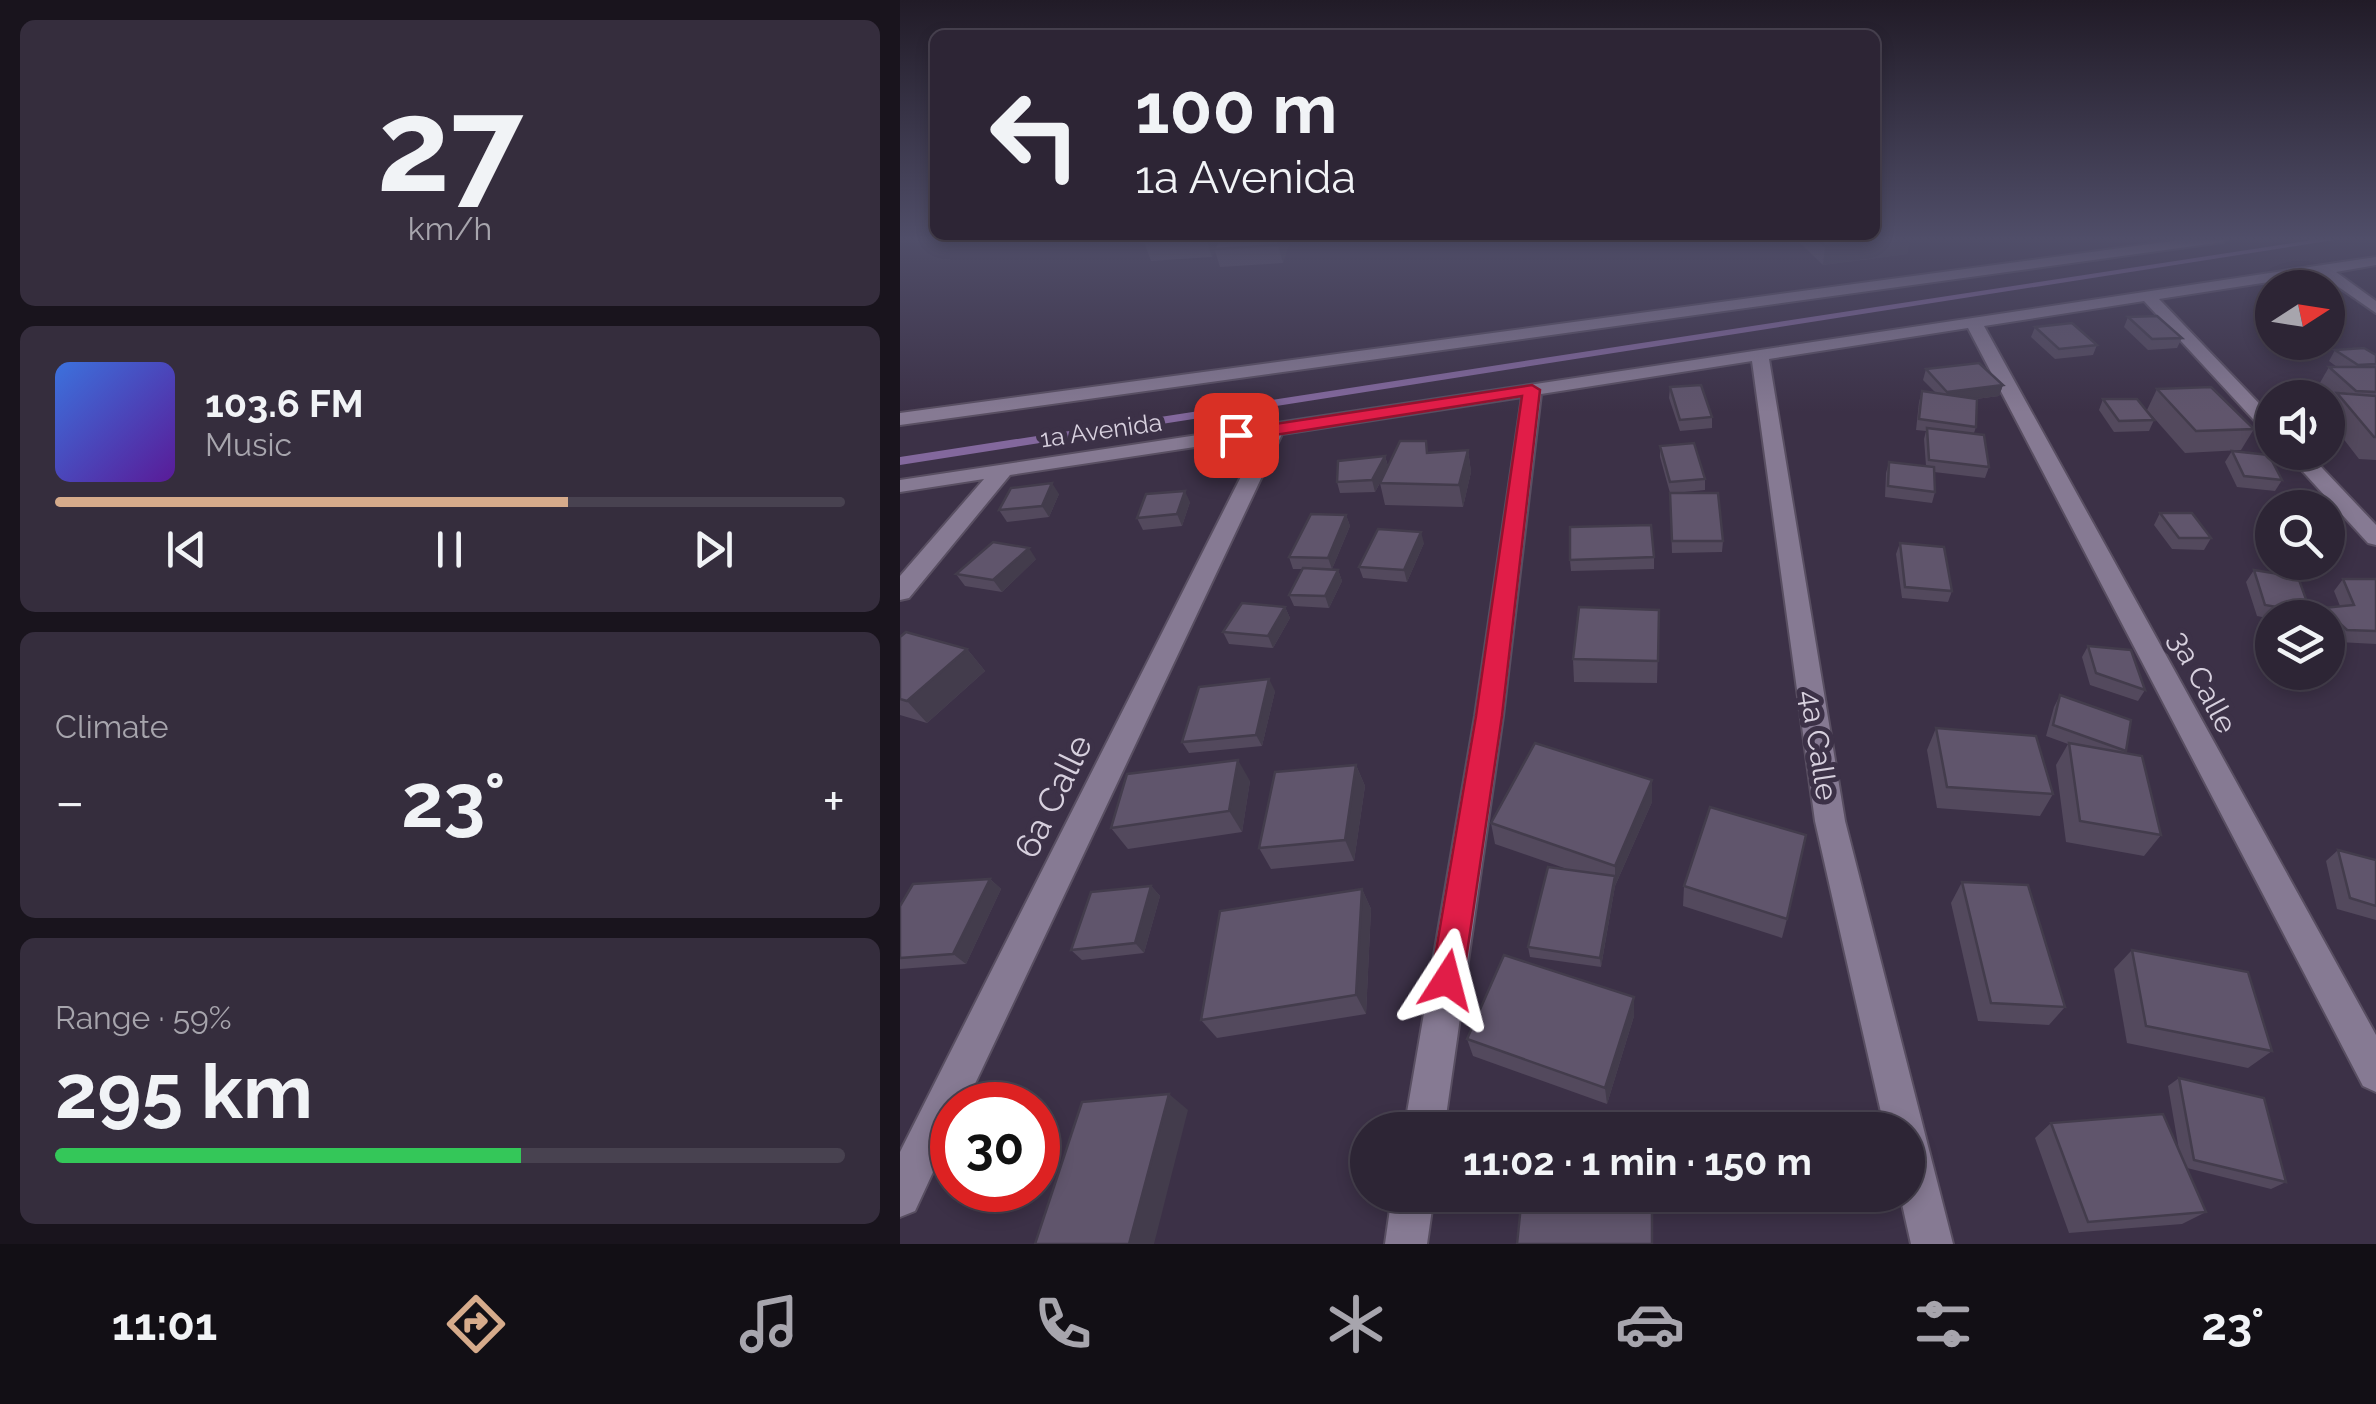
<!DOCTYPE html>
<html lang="en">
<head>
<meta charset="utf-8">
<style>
  body { margin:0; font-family:Raleway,sans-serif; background:#352d3d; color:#f1f3f6; height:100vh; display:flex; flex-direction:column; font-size:38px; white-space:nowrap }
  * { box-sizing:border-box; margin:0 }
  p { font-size:32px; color:#a7a5ad }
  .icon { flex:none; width:55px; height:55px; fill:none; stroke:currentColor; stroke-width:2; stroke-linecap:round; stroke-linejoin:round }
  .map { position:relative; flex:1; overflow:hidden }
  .side { display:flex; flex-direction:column; gap:20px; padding:20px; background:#19141d; width:900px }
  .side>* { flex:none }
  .guide { position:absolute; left:30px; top:30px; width:950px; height:210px; border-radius:15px; box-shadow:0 5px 15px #0003,0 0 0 2px #484250; background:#2d2535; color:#f1f3f6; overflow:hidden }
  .needle { width:65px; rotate:78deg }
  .buttons { position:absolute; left:1355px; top:270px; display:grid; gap:20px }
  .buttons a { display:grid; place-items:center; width:90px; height:90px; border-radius:50%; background:#2d2535; box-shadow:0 5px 15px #0003,0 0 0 2px #484250; font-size:50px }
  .speed { position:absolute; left:30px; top:1082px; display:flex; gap:20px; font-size:50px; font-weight:700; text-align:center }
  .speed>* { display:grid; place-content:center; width:130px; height:130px; border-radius:50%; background:#2d2535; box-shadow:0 5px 15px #0003,0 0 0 2px #484250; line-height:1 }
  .speed .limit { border:15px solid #d22; background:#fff; color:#111 }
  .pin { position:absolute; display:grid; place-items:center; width:85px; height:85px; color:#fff; margin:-42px; border-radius:20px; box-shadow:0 5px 15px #0006 }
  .me { position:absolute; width:110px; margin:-55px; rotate:9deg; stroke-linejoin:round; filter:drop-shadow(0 0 8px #0008) }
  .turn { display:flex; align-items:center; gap:35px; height:210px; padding:0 40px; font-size:45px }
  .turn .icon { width:130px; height:130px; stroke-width:2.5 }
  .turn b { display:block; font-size:70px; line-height:85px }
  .big { font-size:75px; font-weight:700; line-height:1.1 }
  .side .tile { flex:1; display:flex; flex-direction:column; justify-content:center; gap:15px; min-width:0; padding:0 35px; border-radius:15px; background:#352d3d }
  .side .dial { align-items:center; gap:0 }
  .dial b { font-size:130px; line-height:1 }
  .song { display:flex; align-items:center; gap:30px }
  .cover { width:120px; height:120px; border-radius:15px; background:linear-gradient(135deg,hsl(220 70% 55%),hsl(270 70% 35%)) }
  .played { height:10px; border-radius:5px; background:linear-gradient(90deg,#d6ab8b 65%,#484250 65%) }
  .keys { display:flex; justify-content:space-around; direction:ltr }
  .heat { display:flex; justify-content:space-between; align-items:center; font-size:55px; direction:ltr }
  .charge { height:15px; border-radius:8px; background:linear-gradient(90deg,#34c759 59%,#484250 0) }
  .trip { position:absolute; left:450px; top:1112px; width:575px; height:100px; border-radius:50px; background:#2d2535; box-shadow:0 5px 15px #0003,0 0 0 2px #484250; font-weight:700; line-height:100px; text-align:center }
  .dock { display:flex; height:160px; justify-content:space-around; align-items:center; background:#120f15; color:#a7a5ad }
  .dock .icon { width:70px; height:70px }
  .dock .on { color:#d6ab8b }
  .dock b { font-size:45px; color:#f1f3f6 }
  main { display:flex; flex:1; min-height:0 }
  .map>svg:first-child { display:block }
</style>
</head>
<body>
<main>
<section class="side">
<div class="tile dial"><b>27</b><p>km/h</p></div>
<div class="tile">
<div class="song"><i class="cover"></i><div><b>103.6 FM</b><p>Music</p></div></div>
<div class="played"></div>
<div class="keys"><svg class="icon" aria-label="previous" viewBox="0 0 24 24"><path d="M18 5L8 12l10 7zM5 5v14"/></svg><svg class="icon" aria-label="pause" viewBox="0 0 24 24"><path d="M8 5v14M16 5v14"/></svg><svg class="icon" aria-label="next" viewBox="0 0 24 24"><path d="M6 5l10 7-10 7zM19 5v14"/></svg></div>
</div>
<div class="tile"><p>Climate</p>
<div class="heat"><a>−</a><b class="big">23°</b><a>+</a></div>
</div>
<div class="tile"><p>Range · 59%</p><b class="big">295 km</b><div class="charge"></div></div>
</section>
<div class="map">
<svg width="1476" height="1244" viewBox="0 0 1476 1244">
  <rect width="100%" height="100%" fill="#3c3147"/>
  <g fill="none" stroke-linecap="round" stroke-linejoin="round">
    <polygon fill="#83689d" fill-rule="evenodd" points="1425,238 1447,238 0,465 0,457"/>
    <g stroke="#594f62" stroke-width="4">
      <g id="street">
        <polygon points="1295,238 1330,238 1323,242 0,425 0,413"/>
        <polygon points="1476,257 1476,265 1436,272 1476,301 1476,313 1420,274 1259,299 1372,417 1372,434 1365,432 1244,301 1084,326 1476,1035 1476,1092 1463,1086 1068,328 869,359 945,821 1053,1244 1011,1244 1000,1195 1008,1195 1008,1130 985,1130 915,821 852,361 641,394 603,716 544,1130 504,1130 575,716 622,397 382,434 65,1105 52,1105 52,1131 15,1211 0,1217 0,1152 361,437 110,475 9,598 0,600 0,576 84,479 0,492 0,480"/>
        <polygon points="1385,452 1407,452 1476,525 1476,545 1468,543"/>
        <polygon points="492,1195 534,1195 527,1244 485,1244"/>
      </g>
    </g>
    <use href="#street" fill="#867a93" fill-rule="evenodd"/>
  </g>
  <g fill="#53495d">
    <polygon points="247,238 391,238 383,263 320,267 315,251 312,257 251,261 244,242"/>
    <polygon points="899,238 1010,238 1007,254 923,265 899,242"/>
    <polygon points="1228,317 1282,338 1277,348 1248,350 1224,327"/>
    <polygon points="1135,327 1197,345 1193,355 1155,359 1131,337"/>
    <polygon points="1435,350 1476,355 1476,460 1459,459 1428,419 1428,409 1432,402 1417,388 1429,367 1437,367 1429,361"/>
    <polygon points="1026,369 1103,385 1099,396 1076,399 1076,427 1074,433 1089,467 1085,478 1034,472 1035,492 1032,503 985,497 986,473 989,462 1026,466 1024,439 1026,431 1016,430 1019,402 1022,391 1036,393 1023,380"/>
    <polygon points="770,387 812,417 812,428 780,431 769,398"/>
    <polygon points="1257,389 1354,429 1341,450 1285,453 1247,410"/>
    <polygon points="1203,399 1254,420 1249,431 1214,432 1199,410"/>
    <polygon points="760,446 805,479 805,490 774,493 823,541 822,552 772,553 770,493 760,457"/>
    <polygon points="568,450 571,472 563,507 485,505 480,483 475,492 440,493 437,482 485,456 488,466 528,452"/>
    <polygon points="1332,451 1382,480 1375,491 1337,487 1325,462"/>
    <polygon points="159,494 149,517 107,522 99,510"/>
    <polygon points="290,502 282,526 243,530 237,518"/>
    <polygon points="1260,513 1311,538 1304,550 1272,549 1254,525"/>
    <polygon points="446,515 450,526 432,569 438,570 442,581 429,608 394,606 389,595 403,569 393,569 389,557"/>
    <polygon points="524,543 507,582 463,578 459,567"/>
    <polygon points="1000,543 1052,591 1048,602 1002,598 996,554"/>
    <polygon points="754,557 754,569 671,571 670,560"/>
    <polygon points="136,559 102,592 65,586 56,574"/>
    <polygon points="1354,570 1411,613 1407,618 1372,618 1372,619 1357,616 1346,582"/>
    <polygon points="1443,579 1476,579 1476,644 1438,642 1428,632 1428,618 1415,618 1423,608 1440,606 1434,591"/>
    <polygon points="385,607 390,618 373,648 329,644 323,632"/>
    <polygon points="759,610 757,683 674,682 673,659"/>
    <polygon points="0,637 67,649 85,671 27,723 0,715"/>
    <polygon points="1188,646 1245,690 1238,701 1190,685 1182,657"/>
    <polygon points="375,691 362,746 289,753 282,742"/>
    <polygon points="1160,695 1226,751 1225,753 1261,835 1244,856 1166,842 1156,765 1168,744 1146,736 1154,707"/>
    <polygon points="1036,728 1153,794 1140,816 1037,808 1027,750"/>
    <polygon points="456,765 465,786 454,861 371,869 359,848"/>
    <polygon points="350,781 342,832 228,849 211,828"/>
    <polygon points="752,802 715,886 701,967 630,957 628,947 667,869 595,844 591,823"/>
    <polygon points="1438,850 1476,860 1476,920 1437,909 1426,861"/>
    <polygon points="90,879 101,889 66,964 0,969 0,906"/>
    <polygon points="1062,882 1165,1007 1149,1025 1078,1021 1051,903"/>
    <polygon points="251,886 260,896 244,953 182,960 171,950"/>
    <polygon points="784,886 887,919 882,938 783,906"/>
    <polygon points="462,889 471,909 466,1014 317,1038 301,1020"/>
    <polygon points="1232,950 1372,1051 1348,1068 1227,1043 1214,969"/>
    <polygon points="734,997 734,1016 707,1104 573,1056 567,1039"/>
    <polygon points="1279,1078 1386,1182 1371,1189 1287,1168 1306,1212 1282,1224 1169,1233 1135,1138 1151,1123 1279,1150 1268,1086"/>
  </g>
  <g fill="#433c4c">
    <polygon points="306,238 321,238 314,249 315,251 312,257"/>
    <polygon points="380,238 391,238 383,263 378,245"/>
    <polygon points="998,238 1010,238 1007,254 923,265 925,246"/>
    <polygon points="1103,385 1099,396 1044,403 1047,392"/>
    <polygon points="568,450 571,472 563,507 559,485"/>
    <polygon points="485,456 488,467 475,492 472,480"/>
    <polygon points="152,483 159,494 149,517 142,506"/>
    <polygon points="285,491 290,502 282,526 277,514"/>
    <polygon points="446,515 450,526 432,569 428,558"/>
    <polygon points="521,532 524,543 507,582 504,570"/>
    <polygon points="129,548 136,559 102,592 93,580"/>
    <polygon points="438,570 442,581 429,608 425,596"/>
    <polygon points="385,607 390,618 373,648 368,636"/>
    <polygon points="67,649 85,671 27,723 7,701"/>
    <polygon points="369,679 375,691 362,746 356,735"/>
    <polygon points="338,760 350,781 342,832 329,811"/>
    <polygon points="456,765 465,786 454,861 445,840"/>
    <polygon points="752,780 752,802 715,886 701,967 700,958 715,876 715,866"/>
    <polygon points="90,879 101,889 66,964 53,954"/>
    <polygon points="251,886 260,896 244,953 235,943"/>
    <polygon points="462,889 471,909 466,1014 456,995"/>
    <polygon points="734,997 734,1016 707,1104 705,1088"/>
    <polygon points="269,1094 288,1110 254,1244 229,1244"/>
  </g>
  <g fill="#60556c" stroke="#433c4c" stroke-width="2.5">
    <polygon points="247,238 306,238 244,242"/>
    <polygon points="319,238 380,238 378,245 314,249"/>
    <polygon points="916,238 998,238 925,246"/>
    <polygon points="1257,316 1282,338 1252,339 1228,317"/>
    <polygon points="1172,323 1197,345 1159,349 1135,327"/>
    <polygon points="1464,348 1476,355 1476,364 1458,365 1435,350"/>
    <polygon points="1079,363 1103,385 1047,392 1026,369"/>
    <polygon points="1429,367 1476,367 1476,392 1456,391"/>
    <polygon points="801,385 812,417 780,420 770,387"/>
    <polygon points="1311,387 1354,429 1296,431 1257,389"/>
    <polygon points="1022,391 1077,399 1076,427 1019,419"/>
    <polygon points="1437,393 1476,396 1476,437 1474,437"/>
    <polygon points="1203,399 1237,399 1254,420 1219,421"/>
    <polygon points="1027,428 1084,435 1089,467 1029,460"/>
    <polygon points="500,441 526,441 527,453 568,450 559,485 480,483"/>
    <polygon points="794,443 805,479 770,482 760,446"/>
    <polygon points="1332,451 1369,455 1382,480 1344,476"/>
    <polygon points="485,456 472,480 437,482 438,461"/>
    <polygon points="989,462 1034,467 1035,492 988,486"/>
    <polygon points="152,483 142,506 99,510 111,488"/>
    <polygon points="285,491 277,514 237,518 246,494"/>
    <polygon points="770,493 818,493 823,541 772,541"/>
    <polygon points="1260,513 1292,513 1311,538 1279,538"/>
    <polygon points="411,514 446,515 428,558 389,557"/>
    <polygon points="751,525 754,557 670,560 670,527"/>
    <polygon points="478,529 521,532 504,570 459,567"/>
    <polygon points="93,542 129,548 93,580 56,574"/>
    <polygon points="1000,543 1044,547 1052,591 1005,587"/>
    <polygon points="403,568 438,570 425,596 389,595"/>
    <polygon points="1354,570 1398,577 1411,613 1365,605"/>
    <polygon points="1443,579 1476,579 1476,631 1447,630 1423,608 1454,605"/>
    <polygon points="342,603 385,607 368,636 323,632"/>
    <polygon points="679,607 759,610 758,661 673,659"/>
    <polygon points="6,632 67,649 7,701 0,699 0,637"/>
    <polygon points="1188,646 1231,650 1245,690 1196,673"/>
    <polygon points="369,679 356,735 282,742 299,687"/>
    <polygon points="1160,695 1231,720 1226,751 1153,725"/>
    <polygon points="1036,728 1136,736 1153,794 1047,787"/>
    <polygon points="635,743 752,780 715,866 591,823"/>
    <polygon points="1169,743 1242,756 1261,835 1180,821"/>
    <polygon points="338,760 329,811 211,828 227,774"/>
    <polygon points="456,765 445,840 359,848 375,772"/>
    <polygon points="810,807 906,835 887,919 784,886"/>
    <polygon points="1438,850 1476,860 1476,906 1450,898"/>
    <polygon points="648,867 715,876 700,958 628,947"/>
    <polygon points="90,879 53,954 0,958 0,906 13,884"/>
    <polygon points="1062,882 1128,885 1165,1007 1091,1003"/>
    <polygon points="251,886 235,943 171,950 191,892"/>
    <polygon points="462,889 456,995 301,1020 320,911"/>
    <polygon points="1232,950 1348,972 1372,1051 1246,1026"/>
    <polygon points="604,955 734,997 705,1088 567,1039"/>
    <polygon points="1279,1078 1364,1098 1386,1182 1294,1160"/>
    <polygon points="269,1094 229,1244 135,1244 182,1102"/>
    <polygon points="1263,1114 1306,1212 1188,1222 1151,1123"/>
    <polygon points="622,1195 752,1195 752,1244 617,1244"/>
  </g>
  <linearGradient id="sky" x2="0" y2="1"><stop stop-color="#211b27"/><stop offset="0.58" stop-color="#504e69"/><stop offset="1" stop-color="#504e69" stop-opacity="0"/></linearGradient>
  <rect width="1476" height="412" fill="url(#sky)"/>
  <polygon fill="#e11d48" stroke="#92132f" stroke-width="2.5" points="632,385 640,390 602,716 563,980 559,991 547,996 536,991 531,980 576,716 622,396 336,441 327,435 336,430"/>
  <g text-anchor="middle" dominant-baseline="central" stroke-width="10" stroke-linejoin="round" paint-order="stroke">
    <g font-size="25" fill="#d7d0de" stroke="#3c3147">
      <text transform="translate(201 430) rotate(-8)">1a Avenida</text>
    </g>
    <g font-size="30" fill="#d7d0de" stroke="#3c3147">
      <text transform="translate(1303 682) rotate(62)">3a Calle</text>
      <text transform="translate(919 745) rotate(81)">4a Calle</text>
    </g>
    <g font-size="35" fill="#d7d0de" stroke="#3c3147">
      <text transform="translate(153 796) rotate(-64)">6a Calle</text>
    </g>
  </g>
</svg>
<div class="buttons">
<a><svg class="needle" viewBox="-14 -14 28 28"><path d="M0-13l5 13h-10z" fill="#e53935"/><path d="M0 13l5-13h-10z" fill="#a7a5ad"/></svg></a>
<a><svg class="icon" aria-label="sound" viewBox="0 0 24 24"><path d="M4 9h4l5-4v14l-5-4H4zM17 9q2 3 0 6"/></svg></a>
<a><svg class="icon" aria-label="search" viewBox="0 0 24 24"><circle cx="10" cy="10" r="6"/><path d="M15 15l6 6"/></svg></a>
<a><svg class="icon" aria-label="layers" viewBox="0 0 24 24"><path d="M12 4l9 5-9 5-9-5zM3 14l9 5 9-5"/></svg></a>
</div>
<div class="speed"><div class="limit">30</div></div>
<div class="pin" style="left:336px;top:435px;background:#d93025"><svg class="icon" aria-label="arrive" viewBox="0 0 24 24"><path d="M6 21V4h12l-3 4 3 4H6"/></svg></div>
<svg class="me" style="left:547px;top:980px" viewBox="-20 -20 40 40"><path d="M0-17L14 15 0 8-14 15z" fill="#e11d48" stroke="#fff" stroke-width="4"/></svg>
<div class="trip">11:02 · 1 min · 150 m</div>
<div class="guide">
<div class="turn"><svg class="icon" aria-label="left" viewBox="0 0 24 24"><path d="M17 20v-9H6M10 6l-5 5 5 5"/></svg><div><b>100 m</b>1a Avenida</div></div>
</div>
</div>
</main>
<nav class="dock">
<b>11:01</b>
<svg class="icon on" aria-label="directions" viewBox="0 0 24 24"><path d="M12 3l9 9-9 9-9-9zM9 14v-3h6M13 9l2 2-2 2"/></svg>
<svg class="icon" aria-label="music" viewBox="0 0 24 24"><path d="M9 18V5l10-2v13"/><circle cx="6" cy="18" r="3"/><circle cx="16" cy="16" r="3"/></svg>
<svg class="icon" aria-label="phone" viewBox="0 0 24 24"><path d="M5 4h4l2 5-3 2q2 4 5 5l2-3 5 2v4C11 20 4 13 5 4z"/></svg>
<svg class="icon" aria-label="climate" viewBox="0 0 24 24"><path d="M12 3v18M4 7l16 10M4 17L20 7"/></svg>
<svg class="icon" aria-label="car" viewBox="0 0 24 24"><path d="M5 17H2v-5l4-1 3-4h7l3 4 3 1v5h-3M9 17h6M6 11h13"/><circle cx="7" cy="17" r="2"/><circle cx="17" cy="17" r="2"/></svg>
<svg class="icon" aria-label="filters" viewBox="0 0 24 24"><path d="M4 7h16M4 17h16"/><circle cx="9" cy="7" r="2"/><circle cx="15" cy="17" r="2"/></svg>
<b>23°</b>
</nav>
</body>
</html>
